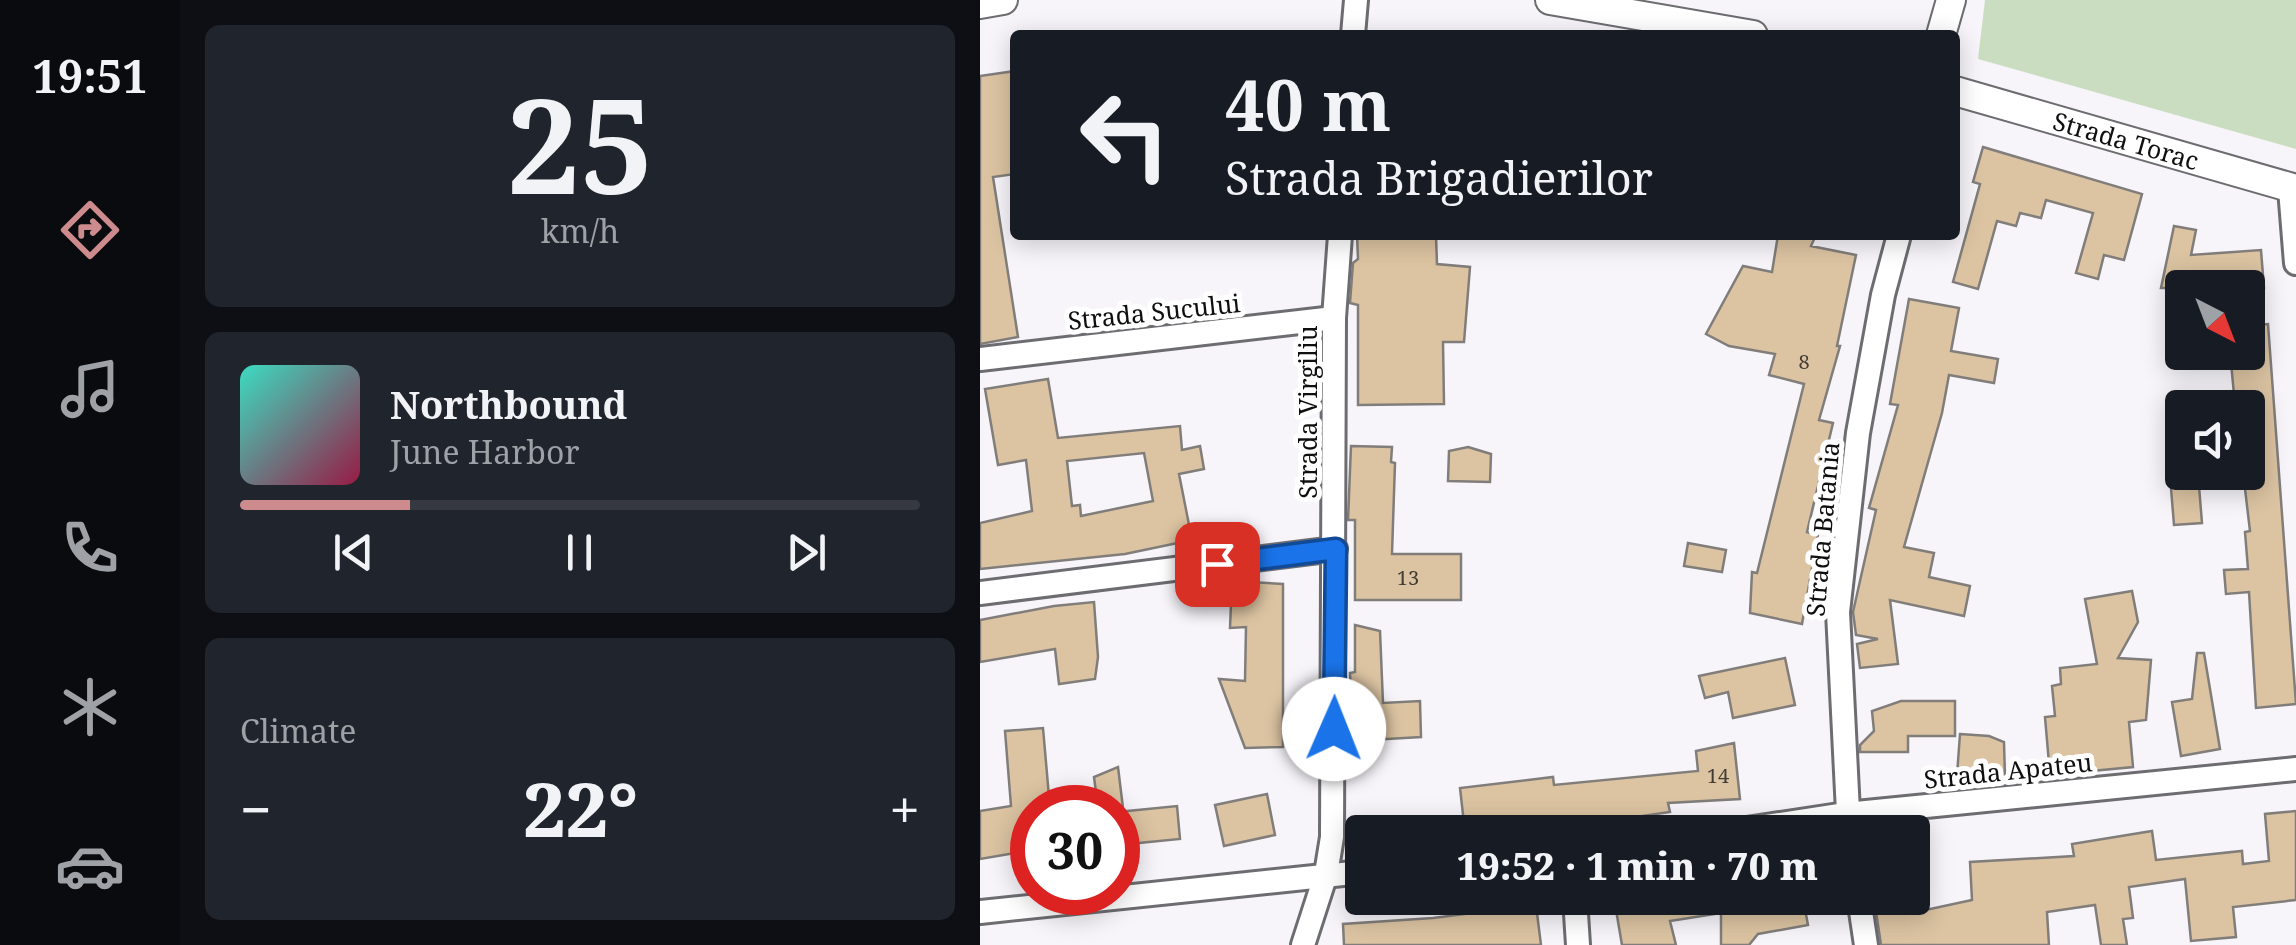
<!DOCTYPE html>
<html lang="en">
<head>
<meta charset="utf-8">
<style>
  body { margin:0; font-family:"Noto Serif",serif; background:#20242c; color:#f1f3f6; height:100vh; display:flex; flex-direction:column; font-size:38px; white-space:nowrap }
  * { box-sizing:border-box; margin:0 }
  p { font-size:32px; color:#9ea1a6 }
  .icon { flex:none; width:55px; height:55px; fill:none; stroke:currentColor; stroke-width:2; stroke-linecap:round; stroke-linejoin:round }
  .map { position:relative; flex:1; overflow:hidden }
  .side { display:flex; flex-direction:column; gap:25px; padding:25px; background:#0d0f14; width:800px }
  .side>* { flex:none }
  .banner { position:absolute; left:30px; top:30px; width:950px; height:210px; border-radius:10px; box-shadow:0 5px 25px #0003; background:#171b24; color:#f1f3f6; overflow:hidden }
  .needle { width:65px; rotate:138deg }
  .fabs { position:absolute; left:1185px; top:270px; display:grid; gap:20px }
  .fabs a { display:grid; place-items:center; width:100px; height:100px; border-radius:10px; background:#171b24; box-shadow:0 5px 25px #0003; font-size:50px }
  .speed { position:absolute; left:30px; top:785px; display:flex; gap:20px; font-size:50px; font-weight:700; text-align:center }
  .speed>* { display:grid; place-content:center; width:130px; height:130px; border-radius:50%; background:#171b24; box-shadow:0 5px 25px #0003; line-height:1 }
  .speed .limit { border:15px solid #d22; background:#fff; color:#111 }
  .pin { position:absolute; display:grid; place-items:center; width:85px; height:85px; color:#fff; margin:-42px; border-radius:20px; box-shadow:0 5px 15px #0006 }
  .me { position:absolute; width:110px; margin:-55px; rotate:1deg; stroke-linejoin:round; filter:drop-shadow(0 0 8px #0008) }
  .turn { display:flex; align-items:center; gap:35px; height:210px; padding:0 50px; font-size:45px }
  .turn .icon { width:130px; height:130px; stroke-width:2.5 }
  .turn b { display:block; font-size:70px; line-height:85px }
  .big { font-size:75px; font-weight:800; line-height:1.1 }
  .side .widget { flex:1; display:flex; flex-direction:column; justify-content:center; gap:15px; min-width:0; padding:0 35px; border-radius:15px; background:#20242c }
  .side .dial { align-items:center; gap:0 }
  .dial b { font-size:130px; line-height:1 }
  .song { display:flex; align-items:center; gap:30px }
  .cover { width:120px; height:120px; border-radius:15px; background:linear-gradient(135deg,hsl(170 70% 55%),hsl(340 70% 35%)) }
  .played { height:10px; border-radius:5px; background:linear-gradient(90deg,#ce8b8e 25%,#363941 25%) }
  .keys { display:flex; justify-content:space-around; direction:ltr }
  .heat { display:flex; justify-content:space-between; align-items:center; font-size:55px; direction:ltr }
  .trip { position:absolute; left:365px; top:815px; width:585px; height:100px; border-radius:10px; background:#171b24; box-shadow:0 5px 25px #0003; font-weight:800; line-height:100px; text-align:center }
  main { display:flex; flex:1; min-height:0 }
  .menu { display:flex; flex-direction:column; width:180px; justify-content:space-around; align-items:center; background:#090b0e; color:#9ea1a6 }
  .menu .icon { width:70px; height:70px }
  .menu .selected { color:#ce8b8e }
  .menu b { font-size:45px; color:#f1f3f6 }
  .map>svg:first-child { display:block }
</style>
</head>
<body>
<main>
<nav class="menu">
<b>19:51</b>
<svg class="icon selected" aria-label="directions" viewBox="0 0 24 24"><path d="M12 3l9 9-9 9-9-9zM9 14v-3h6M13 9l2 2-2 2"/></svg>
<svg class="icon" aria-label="music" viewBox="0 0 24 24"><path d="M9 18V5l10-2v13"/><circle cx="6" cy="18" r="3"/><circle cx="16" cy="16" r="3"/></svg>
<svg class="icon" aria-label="phone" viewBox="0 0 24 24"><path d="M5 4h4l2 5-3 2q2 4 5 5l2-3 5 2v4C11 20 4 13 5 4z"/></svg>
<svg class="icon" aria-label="climate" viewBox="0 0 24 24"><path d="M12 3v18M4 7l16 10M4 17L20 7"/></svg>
<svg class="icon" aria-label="car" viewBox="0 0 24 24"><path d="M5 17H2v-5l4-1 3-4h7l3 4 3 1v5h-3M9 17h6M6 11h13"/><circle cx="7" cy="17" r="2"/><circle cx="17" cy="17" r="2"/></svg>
</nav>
<section class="side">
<div class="widget dial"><b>25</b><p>km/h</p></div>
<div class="widget">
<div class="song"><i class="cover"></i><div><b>Northbound</b><p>June Harbor</p></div></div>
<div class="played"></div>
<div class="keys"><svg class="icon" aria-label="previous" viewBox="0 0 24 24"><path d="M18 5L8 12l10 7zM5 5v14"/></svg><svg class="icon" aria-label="pause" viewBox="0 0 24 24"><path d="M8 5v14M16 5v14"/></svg><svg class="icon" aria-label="next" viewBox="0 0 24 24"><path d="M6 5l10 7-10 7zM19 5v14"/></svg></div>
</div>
<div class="widget"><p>Climate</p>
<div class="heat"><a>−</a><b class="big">22°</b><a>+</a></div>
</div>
</section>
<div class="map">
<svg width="1316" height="945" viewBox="0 0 1316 945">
  <rect width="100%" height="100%" fill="#f7f5fa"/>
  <polygon fill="#cbddc1" points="1005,0 1316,0 1316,149 998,59"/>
  <g fill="#dcc4a2" stroke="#807d7a" stroke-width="2.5" fill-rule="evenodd">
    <polygon points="35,71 35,174 13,177 38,337 0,344 0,76"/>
    <polygon points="1003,147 1162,194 1144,260 1124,255 1118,279 1096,273 1113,213 1066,200 1061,218 1040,213 1036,226 1017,221 998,289 973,282 1000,184 993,182"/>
    <polygon points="1194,226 1216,230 1211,255 1281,250 1284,288 1181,288"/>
    <polygon points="377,235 456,236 457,264 490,267 484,342 463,342 464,404 378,405 378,305 370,303 373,263 378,259"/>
    <polygon points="798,235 836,235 831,246 876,255 857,346 860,346 839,420 853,423 827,532 838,535 822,624 770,613 772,572 777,573 824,384 789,375 795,354 749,346 726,334 763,266 792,272"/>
    <polygon points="929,299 979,308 971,351 1018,359 1014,383 969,375 962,413 924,547 954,553 949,577 990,586 984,616 910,600 918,664 880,668 877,644 898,639 876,635 873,612 896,510 889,508 918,405 910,404"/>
    <polygon points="1288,324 1316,704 1276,708 1269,592 1246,594 1244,570 1268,569 1265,532 1270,531 1263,472 1268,472 1268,404 1255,405 1250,352 1268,352 1268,326"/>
    <path d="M68,379L78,438L200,426L202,450L220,446L224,469L199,474L212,540L145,554L0,569V523L52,511L46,460L18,465L5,389ZM164,453L173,501L101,516L100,505L92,506L87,461Z"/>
    <polygon points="371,446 412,447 411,462 415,463 412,554 481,554 481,600 375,600 375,520 368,520"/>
    <polygon points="488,447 511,454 510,482 468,481 469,451"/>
    <polygon points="1218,474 1222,523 1194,525 1190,476"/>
    <polygon points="708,543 746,550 742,572 704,566"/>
    <polygon points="252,581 303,584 303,747 265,748 239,679 265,681 266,627 250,628"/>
    <polygon points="1152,591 1158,622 1138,658 1171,660 1166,720 1149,722 1153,767 1070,775 1065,717 1075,716 1072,686 1081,684 1080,668 1117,664 1105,599"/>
    <polygon points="114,602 118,657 115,679 79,684 75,649 0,662 0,620 74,606"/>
    <polygon points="375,625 400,631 403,703 440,701 441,737 373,741 370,673 375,672"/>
    <polygon points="1217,653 1224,653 1240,749 1201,756 1192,702 1212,699"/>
    <polygon points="805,658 815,705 753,718 748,692 725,698 719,676"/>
    <polygon points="921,701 975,701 975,736 928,736 928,752 880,752 880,745 894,731 892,711"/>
    <polygon points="63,728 70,808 52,808 52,859 35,860 35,853 0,859 0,811 31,806 25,731"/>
    <polygon points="980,734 1009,736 1024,742 1025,778 988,779 977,775"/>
    <polygon points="754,743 760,799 688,803 690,812 614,823 613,817 485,832 480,788 573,777 574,785 718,771 716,751"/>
    <polygon points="138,767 143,808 118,808 114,777"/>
    <polygon points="287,794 295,835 244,846 235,805"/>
    <polygon points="197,806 200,839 138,845 138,812"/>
    <polygon points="1316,811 1316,900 1253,907 1256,937 1211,941 1205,879 1149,887 1153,918 1143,919 1147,945 1121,945 1115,905 1067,912 1069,945 901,945 894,898 939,898 941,911 992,900 990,862 1094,856 1092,844 1172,831 1176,860 1262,851 1263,864 1289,861 1285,814"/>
    <polygon points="634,898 823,898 828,925 778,934 769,945 741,945 741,913 690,921 696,945 642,945"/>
    <polygon points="556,905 561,945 364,945 363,924 453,918"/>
  </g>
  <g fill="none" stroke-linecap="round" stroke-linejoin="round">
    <g stroke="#6d6c70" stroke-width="28">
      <g id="minor">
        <polyline points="373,35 376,0"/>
        <polyline points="1310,189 1316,263"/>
        <polyline points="0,359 354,318"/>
        <polyline points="0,593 355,549"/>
        <polyline points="747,832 866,814 1316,769"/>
        <polyline points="869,832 858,612 878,433 903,295 919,235"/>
        <polyline points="595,898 598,945"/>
        <polyline points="879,898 886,945"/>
        <polyline points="0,912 382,872"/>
        <polyline points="323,945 346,874 352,837 354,318 360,235"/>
      </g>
    </g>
    <g stroke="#6d6c70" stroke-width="32">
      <g id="tertiary">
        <polyline points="570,0 773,35"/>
        <polyline points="0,4 23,0"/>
        <polyline points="961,35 971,0"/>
        <path id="s1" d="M975,91L1316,189"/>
      </g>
    </g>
    <use href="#minor" stroke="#fff" stroke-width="22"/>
    <use href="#tertiary" stroke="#fff" stroke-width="28"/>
  </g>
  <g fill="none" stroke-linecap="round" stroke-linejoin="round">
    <g stroke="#114b97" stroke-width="25">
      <polyline id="route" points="237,564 356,549 354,729"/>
    </g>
    <use href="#route" stroke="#1a73e8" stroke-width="18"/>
  </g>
  <g text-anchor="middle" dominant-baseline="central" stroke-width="10" stroke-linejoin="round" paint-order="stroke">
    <g font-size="20" fill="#423c34">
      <text x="824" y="361">8</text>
      <text x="428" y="577">13</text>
      <text x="738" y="775">14</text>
    </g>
    <g font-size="25" fill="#0f0f10" stroke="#fff">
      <text stroke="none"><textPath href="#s1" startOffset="178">Strada Torac</textPath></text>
      <text transform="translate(174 311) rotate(-6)">Strada Sucului</text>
      <text transform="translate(327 412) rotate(-90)">Strada Virgiliu</text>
      <text transform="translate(842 529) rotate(-85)">Strada Batania</text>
      <text transform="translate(1028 770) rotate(-6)">Strada Apateu</text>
    </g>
  </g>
</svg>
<div class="fabs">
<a><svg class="needle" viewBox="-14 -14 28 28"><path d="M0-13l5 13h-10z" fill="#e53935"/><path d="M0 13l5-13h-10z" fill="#9ea1a6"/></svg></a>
<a><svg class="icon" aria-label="sound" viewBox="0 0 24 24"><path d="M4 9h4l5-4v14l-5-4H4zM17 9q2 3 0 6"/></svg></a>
</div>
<div class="speed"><div class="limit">30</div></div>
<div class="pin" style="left:237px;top:564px;background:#d93025"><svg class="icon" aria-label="arrive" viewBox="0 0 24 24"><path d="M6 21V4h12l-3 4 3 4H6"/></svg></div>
<svg class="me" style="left:354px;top:729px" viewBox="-20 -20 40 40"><circle r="19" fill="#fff"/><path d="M0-13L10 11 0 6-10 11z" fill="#1a73e8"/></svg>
<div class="trip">19:52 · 1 min · 70 m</div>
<div class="banner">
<div class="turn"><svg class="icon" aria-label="left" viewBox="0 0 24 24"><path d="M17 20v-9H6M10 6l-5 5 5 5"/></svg><div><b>40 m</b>Strada Brigadierilor</div></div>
</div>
</div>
</main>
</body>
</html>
